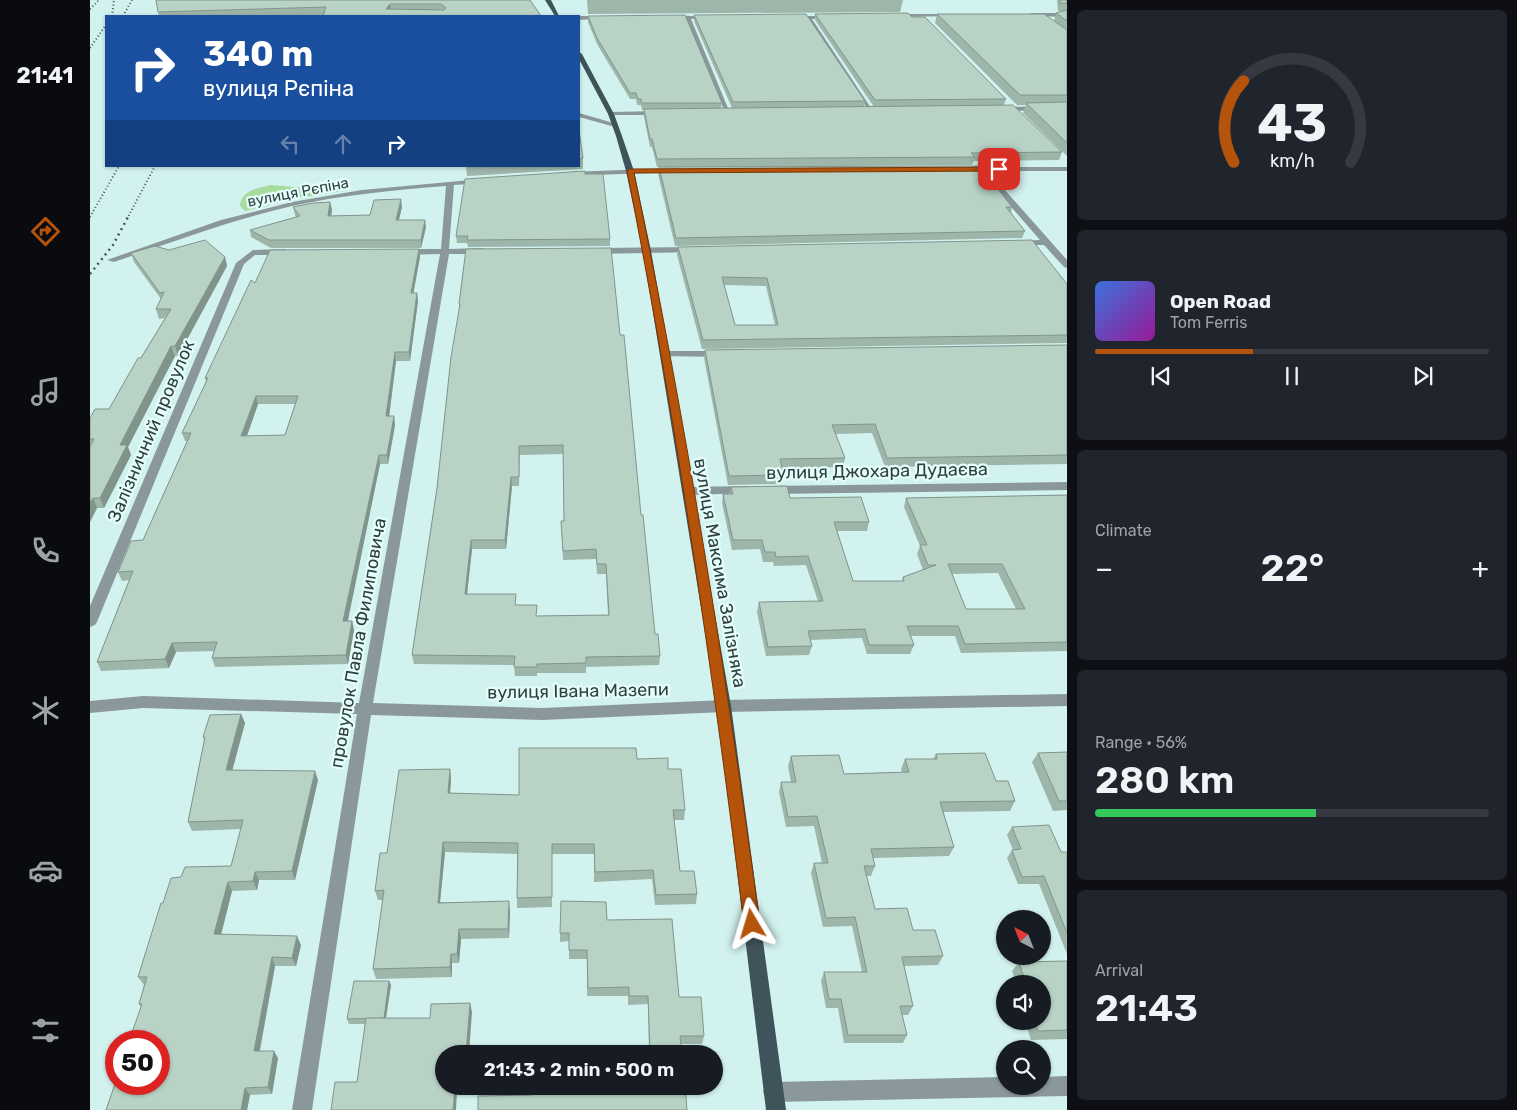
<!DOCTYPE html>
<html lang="en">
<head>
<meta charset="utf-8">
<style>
  body { margin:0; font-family:Rubik,sans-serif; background:#20242c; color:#f1f3f6; height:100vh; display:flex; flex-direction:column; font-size:19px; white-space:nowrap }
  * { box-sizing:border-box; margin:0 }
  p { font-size:16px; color:#9ea1a6 }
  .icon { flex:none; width:28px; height:28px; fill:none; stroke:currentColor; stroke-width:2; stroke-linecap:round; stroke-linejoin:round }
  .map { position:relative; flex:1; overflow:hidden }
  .side { display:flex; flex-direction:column; gap:10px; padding:10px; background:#0d0f14; width:450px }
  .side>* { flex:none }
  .hud { position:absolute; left:15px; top:15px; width:475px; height:152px; border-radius:0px; box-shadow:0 1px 4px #0004; background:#1a4fa0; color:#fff; overflow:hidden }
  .needle { width:32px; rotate:318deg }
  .buttons { position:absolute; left:906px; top:910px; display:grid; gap:10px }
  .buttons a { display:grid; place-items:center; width:55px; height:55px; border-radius:50%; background:#171b24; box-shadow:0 1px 4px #0004; font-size:25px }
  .speed { position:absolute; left:15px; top:1030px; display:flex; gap:10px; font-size:25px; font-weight:700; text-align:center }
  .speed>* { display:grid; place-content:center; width:65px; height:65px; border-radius:50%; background:#171b24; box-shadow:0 1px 4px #0004; line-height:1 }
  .speed .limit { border:8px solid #d22; background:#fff; color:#111 }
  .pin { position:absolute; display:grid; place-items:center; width:42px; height:42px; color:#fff; margin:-21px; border-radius:10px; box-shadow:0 2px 8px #0006 }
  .me { position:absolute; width:55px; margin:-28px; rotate:353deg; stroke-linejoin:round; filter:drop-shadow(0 0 4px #0008) }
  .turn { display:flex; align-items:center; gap:18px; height:105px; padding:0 15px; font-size:22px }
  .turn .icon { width:65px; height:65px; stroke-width:2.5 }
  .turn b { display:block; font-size:35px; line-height:42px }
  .lanes { display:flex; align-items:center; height:48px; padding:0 15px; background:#0003; justify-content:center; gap:25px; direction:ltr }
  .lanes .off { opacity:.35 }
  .big { font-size:38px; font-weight:600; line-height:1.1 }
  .side .card { flex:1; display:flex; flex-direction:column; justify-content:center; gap:8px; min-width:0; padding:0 18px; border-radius:8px; background:#20242c }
  .side .dial { align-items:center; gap:0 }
  .dial svg { height:130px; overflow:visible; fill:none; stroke:#363941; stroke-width:7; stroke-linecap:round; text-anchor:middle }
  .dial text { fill:#f1f3f6; stroke:none }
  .song { display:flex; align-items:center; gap:15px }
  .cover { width:60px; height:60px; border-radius:8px; background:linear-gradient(135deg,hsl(220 70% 55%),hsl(300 70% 35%)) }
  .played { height:5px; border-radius:2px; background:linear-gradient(90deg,#b45309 40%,#363941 40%) }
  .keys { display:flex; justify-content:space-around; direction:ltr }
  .heat { display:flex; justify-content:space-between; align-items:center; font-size:28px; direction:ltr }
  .charge { height:8px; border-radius:4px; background:linear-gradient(90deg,#34c759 56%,#363941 0) }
  .trip { position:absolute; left:345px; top:1045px; width:288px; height:50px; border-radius:25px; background:#171b24; box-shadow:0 1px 4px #0004; font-weight:600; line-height:50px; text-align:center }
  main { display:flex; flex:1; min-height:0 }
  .tabs { display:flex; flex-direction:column; width:90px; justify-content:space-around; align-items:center; background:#090b0e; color:#9ea1a6 }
  .tabs .icon { width:35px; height:35px }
  .tabs .active { color:#b45309 }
  .tabs b { font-size:22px; color:#f1f3f6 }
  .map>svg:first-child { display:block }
</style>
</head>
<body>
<main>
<nav class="tabs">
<b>21:41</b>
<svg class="icon active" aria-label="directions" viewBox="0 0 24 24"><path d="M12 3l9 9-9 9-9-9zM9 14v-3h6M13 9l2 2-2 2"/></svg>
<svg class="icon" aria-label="music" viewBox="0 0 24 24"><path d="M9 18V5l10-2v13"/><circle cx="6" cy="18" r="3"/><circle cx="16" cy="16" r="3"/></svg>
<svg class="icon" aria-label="phone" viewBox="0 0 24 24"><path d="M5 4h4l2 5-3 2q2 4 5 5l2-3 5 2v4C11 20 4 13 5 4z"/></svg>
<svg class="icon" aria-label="climate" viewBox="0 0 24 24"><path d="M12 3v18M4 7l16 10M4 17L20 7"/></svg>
<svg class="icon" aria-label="car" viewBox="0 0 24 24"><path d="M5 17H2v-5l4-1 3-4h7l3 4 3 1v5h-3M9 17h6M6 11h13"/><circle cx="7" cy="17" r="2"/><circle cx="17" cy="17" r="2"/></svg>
<svg class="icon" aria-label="filters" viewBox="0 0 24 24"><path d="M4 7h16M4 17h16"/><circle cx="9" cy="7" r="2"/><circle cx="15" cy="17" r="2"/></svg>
</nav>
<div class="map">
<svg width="977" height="1110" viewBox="0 0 977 1110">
  <rect width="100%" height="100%" fill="#d2f2ef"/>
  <path fill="#a8dc9f" d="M181,185L229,189L247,186L253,188V191L208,198L155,211L150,206C151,190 168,188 181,185Z"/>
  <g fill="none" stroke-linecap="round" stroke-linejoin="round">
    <g fill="#8b989b" fill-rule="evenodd">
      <polygon points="941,13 977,13 977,17 939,16"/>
      <polygon points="804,14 864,14 867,16 802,17"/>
      <polygon points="579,15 624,17 601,19 640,113 635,112 596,19 577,18"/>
      <polygon points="489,16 514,16 517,18 489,20"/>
      <polygon points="699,16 743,16 741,19 722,19 783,111 779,111 716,19 701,19"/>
      <polygon points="977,106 977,110 911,111 908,109 911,107"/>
      <polygon points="521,112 569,111 572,113 569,115 519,115 518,114"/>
      <polygon points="489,113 527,124 528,125 525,127 489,117"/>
      <polygon points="875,167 977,167 977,171 898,171 977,260 977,268 974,267 954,245 924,245 923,243 927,241 950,240 890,171 872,171 871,169"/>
      <polygon points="588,168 589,170 585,172 478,176 474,174 478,172"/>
      <path d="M391,179L395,181L394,183L364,185L359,249L393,248L397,251L393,254H359L283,703L453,708L634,700L977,694V706L634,712L453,720L281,715L222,1110H202L267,714L53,708L0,713V701L53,696L269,703L350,254L313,255L309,252L313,249H351L356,186C304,190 252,195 202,206C141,220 83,242 24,262L17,260L131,220L202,202L272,190Z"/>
      <polygon points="605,247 608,248 608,252 505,254 501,251 505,248"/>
      <polygon points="163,250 195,249 199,252 195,255 165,255 154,264 7,622 5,625 0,627 0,606 146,263"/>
      <polygon points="574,351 632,351 637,354 632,357 571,356 571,352"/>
      <polygon points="977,482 977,490 680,494 674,490 680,486"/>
      <polygon points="658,486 662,487 664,490 662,493 598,495 592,491 598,487"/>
      <polygon points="977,1076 977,1096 683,1102 676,1099 673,1092 676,1085 683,1082 915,1077 915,1086 952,1086 952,1077"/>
    </g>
    <g fill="#3f545a" fill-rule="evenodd">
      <polygon points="455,0 461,0 469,16 465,16"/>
      <polygon points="489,52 492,54 524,114 532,136 544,171 561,251 641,706 696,1110 676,1110 627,706 553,251 536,171 526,136 518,114 489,59"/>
    </g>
    <g stroke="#475655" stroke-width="2" stroke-dasharray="1 2.5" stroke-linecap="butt">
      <polyline points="0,9 9,0"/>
      <polyline points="22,16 24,0"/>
      <polyline points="33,16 42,0"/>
      <polyline points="0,48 16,25"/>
      <polyline points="0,217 29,166"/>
      <polyline points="37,219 65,166"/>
    </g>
    <polyline stroke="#475655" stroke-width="2.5" stroke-dasharray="2 4" stroke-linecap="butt" points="0,274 23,245 38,217"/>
  </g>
  <g fill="#9eb5aa" fill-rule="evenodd">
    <polygon points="66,0 440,0 451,16 234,15 206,16 69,16"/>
    <polygon points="497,0 813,0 810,12 498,14"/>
    <polygon points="967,0 977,0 977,156 933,113 936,105 927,105 845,23 847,14 964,21 966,13 973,11 968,11"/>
    <polygon points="725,14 822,17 916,99 914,105 972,152 969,160 884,161 882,165 641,167 922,207 921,213 935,231 932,238 585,246 568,174 569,167 567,167 562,147 560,147 554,117 554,110 552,110 551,105 547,105 546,99 540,99 507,44 498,22 498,16 632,103 631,108 642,108 604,21 604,15 775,101 774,107 784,107 725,20"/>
    <polygon points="489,130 493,158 493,169 377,176 376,166 489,166"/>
    <polygon points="495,174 520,239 520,246 378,247 377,243 367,243 366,236"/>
    <polygon points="240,202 242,210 241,216 280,215 312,207 309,220 336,227 331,248 181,248 161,237 160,230 206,217 205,215 203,207"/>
    <path d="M588,247L977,284V343L612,349L587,255ZM634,285L676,286L685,325H645Z"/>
    <path d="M376,249L551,515L565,634L570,656L569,665L496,667V673H447V676H425L424,665L324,664L322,655L347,488L369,311V304ZM473,454L474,521H471L473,560L506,559L507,574H516L518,615L447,616L426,605L377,594L382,549H416L422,486H429L430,455Z"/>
    <polygon points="79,250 135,257 137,266 88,356 85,356 38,447 41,455 14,508 7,508 0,522 0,418 19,409 75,318 69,319 66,309 71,299 44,262 41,253"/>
    <path d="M330,257L323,293H327L328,301L320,361H306L299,416H304L305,425L298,464H290L257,621H262L264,630L258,664L125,667L122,658L124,651L86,652L79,668L11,671L7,662L39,580L32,581L28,572L53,540L97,441H95L92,433L116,382L115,378L165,283ZM168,404H205L195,435L157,436Z"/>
    <polygon points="977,345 977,464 795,467 782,433 746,434 755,458 753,467 692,468 694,475 692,484 638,485 614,358 615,350"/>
    <path d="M641,487L700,498L779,522L777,531H747L763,581H812L813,577L833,570L827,554L830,546L814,507L816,498L977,495V651L871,653L865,636H820L824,645L820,654H777L772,638L720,640L722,646L719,655L676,656L667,612L669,602L728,601L716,565L684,566L683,562H673L670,549L642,550L632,503L633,494H640ZM908,573L926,609H876L862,574Z"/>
    <polygon points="151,714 155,723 142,770 228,780 205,880 169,880 167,890 142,891 131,934 211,945 206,966 185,966 170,1051 188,1058 182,1094 160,1095 157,1110 16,1110 51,1007 49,1004 54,985 48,977 73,903 91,877 141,866 151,829 102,831 98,822 114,740 113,737"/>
    <polygon points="977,752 977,810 963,811 942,762 948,753"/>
    <polygon points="846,754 906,781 925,801 920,811 853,812 864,847 859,856 783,858 785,866 781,876 776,876 785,909 823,930 853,956 848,965 814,966 823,1006 818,1015 812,1015 817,1035 813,1043 754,1043 748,1008 736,1008 731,981 734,972 772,972 762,926 733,927 721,873 724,863 732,863 724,826 696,827 689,792 691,782 701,782 698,766 701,756 754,774 812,772 811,769 815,759 843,759"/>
    <polygon points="547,759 578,769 595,810 594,820 584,820 590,871 607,894 606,904 565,905 562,879 504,882 504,854 462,854 462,907 427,908 427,854 355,852 350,902 420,911 419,938 371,939 369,963 362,963 362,977 286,979 283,969 293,900 288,900 285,891 297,853 360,769 361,780 360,793 429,795"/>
    <polygon points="922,827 971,852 977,852 977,954 949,884 928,884 917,858 922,850 923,850 917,835"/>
    <polygon points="517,920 589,997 614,1036 612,1044 591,1044 592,1054 559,1054 558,1004 538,1005 538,996 497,996 497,959 479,959 479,941 470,942 470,933"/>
    <polygon points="977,961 977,1039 941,1040 935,1021 952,1021 952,984 927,984 922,971 929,962"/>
    <polygon points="299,981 301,985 296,1018 340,1018 382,1012 354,1086 376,1086 376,1091 367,1091 267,1082 275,1024 259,1024 257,1019"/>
  </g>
  <g fill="#81948b">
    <polygon points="300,4 301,12 296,9"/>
    <polygon points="311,199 312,207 307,227 306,220"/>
    <polygon points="240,202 242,210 240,223 238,216"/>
    <polygon points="335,220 336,227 331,248 331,240"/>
    <polygon points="329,249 330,257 322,301 321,293"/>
    <polygon points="135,257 137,266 88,356 85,346"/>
    <polygon points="327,293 328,301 320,361 319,352"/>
    <polygon points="81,346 85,356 38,447 41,455 14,508 10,498 30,445"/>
    <polygon points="305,352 306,361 298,425 296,416"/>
    <polygon points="166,396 168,404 154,444 151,436"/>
    <polygon points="304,416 305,425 298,464 297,455"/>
    <polygon points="289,455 290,464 256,630 253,621"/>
    <polygon points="421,477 422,486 416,549 415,540"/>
    <polygon points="3,498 7,508 0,522 0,503"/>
    <polygon points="381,540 382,549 376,603 375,594"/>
    <polygon points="262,621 264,630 258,664 256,655"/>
    <polygon points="82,643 86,652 79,668 75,659"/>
    <polygon points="151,714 155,723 140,779 136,770"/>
    <polygon points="360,769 361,780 359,804 358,793"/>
    <polygon points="225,771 228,780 205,880 202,871"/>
    <polygon points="353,842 355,852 349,912 348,903"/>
    <polygon points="165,872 169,880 167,890 163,881"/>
    <polygon points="138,882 142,891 129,943 124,934"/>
    <polygon points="419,901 420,911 419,938 418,929"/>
    <polygon points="369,929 371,939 369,963 367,954"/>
    <polygon points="207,936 211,945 206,966 202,958"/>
    <polygon points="361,954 362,963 362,977 360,967"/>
    <polygon points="182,957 185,966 168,1059 164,1051"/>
    <polygon points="299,981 301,985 295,1024 294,1019"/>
    <polygon points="380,1003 382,1012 379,1054 376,1054"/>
    <polygon points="184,1051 188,1058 182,1094 178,1087"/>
    <polygon points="365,1086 366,1086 367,1091 366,1110 363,1110"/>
    <polygon points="155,1088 160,1095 157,1110 151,1110"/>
  </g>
  <g fill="#b8d3c6" stroke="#81948b" fill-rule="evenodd">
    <path d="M66,0H440L451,16H233L236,7L68,12ZM300,4H351L356,8L354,10L296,9Z"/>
    <rect x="970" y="0" width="7" height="3"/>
    <polygon points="977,10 977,21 966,13"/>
    <polygon points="818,13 822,17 835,17 916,99 785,100 725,14"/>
    <polygon points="716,14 775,101 643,102 604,15"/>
    <polygon points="847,14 954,14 977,30 977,95 930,95"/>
    <polygon points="595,15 632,103 552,103 551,99 548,99 546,93 540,93 507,38 498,16"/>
    <polygon points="977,102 977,143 936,103"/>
    <polygon points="923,105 972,152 881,153 885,157 567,159 562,139 560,139 554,109"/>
    <polygon points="489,130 493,158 489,159"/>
    <polygon points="890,166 922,207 916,207 935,231 586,238 569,167"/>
    <polygon points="495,171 495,174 513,174 520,239 377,240 378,236 366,236 375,179"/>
    <polygon points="311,199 306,220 335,220 331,240 179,240 160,230 210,216 203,207 223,203 240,202 238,216 280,215 284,200"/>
    <polygon points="115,240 135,257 85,346 81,346 30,445 37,445 10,498 3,498 0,503 0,447 4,439 0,439 0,418 5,409 19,409 48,358 51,358 81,309 66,309 74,292 70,293 41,253 65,246 79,250"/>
    <path d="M942,240L977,284V335L613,340L588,247ZM632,277L677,278L688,325H645Z"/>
    <path d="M521,248L530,335H534L551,515H553L565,634H568L570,656L496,657V663L447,664V667H424L425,656L322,655L347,488L361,357L370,304H369L376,249ZM473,445L474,521H471L473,551L506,549L507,564H516L519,615L446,616L447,605H425L426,594H375L381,540H415L421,477H429V446Z"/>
    <path d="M329,249L321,293H327L319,352H305L296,416H304L297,455H289L253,621H262L256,655L122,658L127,642L82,643L75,659L7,662L43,571L28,572L41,541L53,540L101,433H92L118,378H115L161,280L165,283L180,250ZM166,396H208L195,435L151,436Z"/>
    <polygon points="977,345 977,455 797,458 785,424 742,425 755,458 690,459 694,475 639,476 615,350"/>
    <path d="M697,486L700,498L771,497L779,522H744L763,581H814L813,577L846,565H838L830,545H837L816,498L977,495V642L875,644L868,626H817L824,645H779L775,629L718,631L722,646L678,647L669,602L733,601L718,556L686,557L685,552H675L672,540H643L633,494H643L641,487ZM858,564H912L935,609H876Z"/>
    <polygon points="151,714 136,770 225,771 202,871 165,872 163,881 138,882 124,934 207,936 202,958 182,957 164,1051 184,1051 178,1087 155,1088 151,1110 16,1110 26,1081 26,1084 69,1084 69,1041 39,1041 52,1004 49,1004 57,977 48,977 71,903 73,903 81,878 91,877 95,867 141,866 153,820 98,822 115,737 113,737 120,715"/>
    <polygon points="429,748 546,748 547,759 578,758 578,769 591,769 595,810 583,810 590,871 604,871 607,894 566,895 563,870 505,872 504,844 462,844 462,897 427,898 428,843 353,842 348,903 419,901 418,929 369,929 367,954 361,954 360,967 283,969 294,890 285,891 290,853 297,853 309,770 360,769 358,793 429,795"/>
    <polygon points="977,752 977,801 969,801 948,753"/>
    <polygon points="895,753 906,781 918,781 925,801 850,802 864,847 781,849 785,866 774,866 785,909 817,908 823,930 845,930 853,956 812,957 823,1006 810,1006 817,1035 758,1035 751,999 739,999 734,972 777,972 765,917 736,918 724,863 738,863 727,816 698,817 691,782 706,782 701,756 749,755 754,774 819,772 815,759 847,759 846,754"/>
    <polygon points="959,825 971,852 977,852 977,933 954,876 932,877 922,850 931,849 922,827"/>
    <polygon points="471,901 516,902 517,920 582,919 589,997 611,997 614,1036 590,1036 592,1054 560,1054 558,996 539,996 539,987 498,988 497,950 479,950 479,933 470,933"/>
    <polygon points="977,961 977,1030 948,1031 945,1021 952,1021 952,984 936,984 929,962"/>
    <polygon points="264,981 299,981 294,1018 257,1019"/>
    <polygon points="380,1003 376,1054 354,1054 354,1086 365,1086 363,1110 241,1110 245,1082 267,1082 276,1018 340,1018 341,1004"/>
    <polygon points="442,1086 595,1086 597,1110 388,1110 388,1096 442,1095"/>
  </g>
  <path fill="#b45309" stroke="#753606" d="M909,167L912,171L544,173C596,421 636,673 670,924L667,929L662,932L656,929L654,924C623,672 586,420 537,171L540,169Z"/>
  <g text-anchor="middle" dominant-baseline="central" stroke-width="4.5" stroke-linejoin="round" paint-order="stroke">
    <g font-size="15" fill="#323f3e" stroke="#e4fefb">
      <text transform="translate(208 192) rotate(-11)">вулиця Рєпіна</text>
    </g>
    <g font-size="18" fill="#323f3e" stroke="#e4fefb">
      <text transform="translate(61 431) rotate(-67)">Залізничний провулок</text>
      <text transform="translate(787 471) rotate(-1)">вулиця Джохара Дудаєва</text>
      <text transform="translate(630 573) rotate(80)">вулиця Максима Залізняка</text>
      <text transform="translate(268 643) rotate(-80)">провулок Павла Филиповича</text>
      <text transform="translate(488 691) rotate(-1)">вулиця Івана Мазепи</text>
    </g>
  </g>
</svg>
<div class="buttons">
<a><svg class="needle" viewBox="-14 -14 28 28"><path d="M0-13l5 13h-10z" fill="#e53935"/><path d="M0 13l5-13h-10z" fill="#9ea1a6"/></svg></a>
<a><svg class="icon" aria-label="sound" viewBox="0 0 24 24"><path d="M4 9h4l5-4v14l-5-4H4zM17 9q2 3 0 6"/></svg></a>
<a><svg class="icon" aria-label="search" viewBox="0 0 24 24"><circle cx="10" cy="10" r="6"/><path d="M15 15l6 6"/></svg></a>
</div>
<div class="speed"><div class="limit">50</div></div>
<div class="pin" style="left:909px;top:169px;background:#d93025"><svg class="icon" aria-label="arrive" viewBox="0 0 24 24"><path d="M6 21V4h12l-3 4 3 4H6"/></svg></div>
<svg class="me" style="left:662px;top:924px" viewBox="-20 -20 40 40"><path d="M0-17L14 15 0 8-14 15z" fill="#b45309" stroke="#fff" stroke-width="4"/></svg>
<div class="trip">21:43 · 2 min · 500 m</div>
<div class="hud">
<div class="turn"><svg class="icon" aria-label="right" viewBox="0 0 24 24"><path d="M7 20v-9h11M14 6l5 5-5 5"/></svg><div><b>340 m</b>вулиця Рєпіна</div></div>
<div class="lanes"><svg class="icon off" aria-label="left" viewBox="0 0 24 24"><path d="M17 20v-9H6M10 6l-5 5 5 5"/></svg><svg class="icon off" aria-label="ahead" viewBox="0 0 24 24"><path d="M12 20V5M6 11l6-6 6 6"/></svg><svg class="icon" aria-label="right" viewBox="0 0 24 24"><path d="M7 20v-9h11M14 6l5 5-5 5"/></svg></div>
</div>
</div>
<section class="side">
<div class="card dial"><svg viewBox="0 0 100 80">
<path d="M14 69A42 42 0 1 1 86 69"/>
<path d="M14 69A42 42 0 0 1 20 19" stroke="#b45309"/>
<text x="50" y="56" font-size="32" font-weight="700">43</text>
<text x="50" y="72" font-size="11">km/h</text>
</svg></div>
<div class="card">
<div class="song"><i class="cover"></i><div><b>Open Road</b><p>Tom Ferris</p></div></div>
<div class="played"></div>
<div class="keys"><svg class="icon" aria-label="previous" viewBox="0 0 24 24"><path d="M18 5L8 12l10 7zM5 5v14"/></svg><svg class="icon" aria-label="pause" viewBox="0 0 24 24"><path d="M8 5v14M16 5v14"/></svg><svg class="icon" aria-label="next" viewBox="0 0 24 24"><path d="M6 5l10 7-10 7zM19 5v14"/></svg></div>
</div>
<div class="card"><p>Climate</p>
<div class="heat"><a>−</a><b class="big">22°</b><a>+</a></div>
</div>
<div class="card"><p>Range · 56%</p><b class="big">280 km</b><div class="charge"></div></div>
<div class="card"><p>Arrival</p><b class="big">21:43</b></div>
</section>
</main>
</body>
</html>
